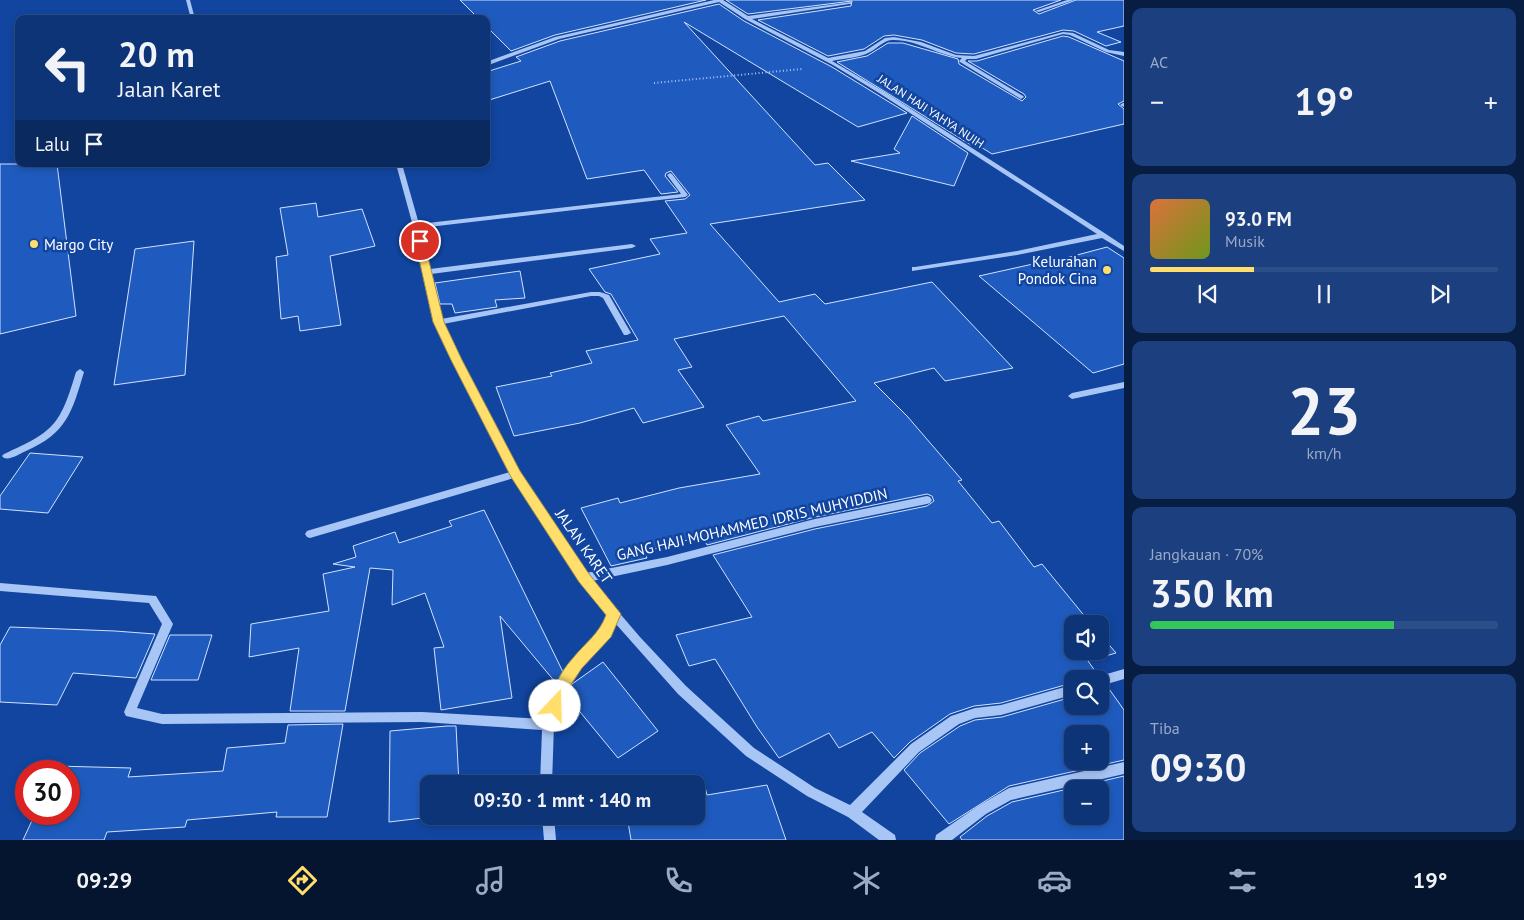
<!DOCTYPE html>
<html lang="id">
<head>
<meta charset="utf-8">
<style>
  body { margin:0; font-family:"PT Sans",sans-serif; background:#1b3f7f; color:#f1f3f6; height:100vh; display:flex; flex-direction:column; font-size:19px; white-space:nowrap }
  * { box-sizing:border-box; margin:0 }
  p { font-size:16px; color:#9aaac6 }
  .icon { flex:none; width:28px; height:28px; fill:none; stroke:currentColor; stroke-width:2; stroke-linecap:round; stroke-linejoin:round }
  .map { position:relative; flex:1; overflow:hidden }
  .side { display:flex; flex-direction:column; gap:8px; padding:8px; background:#071d41; width:400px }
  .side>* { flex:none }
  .guide { position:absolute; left:15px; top:15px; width:475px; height:152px; border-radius:10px; box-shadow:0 2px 8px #0003,0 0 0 1px #2d4f89; background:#0d3477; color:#f1f3f6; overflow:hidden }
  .fabs { position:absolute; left:1064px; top:615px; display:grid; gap:10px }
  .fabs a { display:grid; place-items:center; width:45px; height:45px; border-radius:10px; background:#0d3477; box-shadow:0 2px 8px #0003,0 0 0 1px #2d4f89; font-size:25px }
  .speed { position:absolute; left:15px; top:760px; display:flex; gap:10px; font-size:25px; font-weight:700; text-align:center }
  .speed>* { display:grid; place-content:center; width:65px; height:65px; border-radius:50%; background:#0d3477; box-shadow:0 2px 8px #0003,0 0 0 1px #2d4f89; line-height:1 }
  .speed .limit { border:8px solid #d22; background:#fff; color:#111 }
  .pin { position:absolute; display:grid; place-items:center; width:42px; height:42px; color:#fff; margin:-21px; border:2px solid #fff; border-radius:50%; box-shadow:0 1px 5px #0007 }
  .me { position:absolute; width:55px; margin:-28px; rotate:21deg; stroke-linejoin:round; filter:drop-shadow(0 0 4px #0008) }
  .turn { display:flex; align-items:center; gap:18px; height:105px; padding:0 20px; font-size:22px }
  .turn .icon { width:65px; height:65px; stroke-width:2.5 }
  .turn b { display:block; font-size:35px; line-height:42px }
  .then { display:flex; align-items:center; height:48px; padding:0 20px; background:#0003; gap:10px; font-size:19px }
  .big { font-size:38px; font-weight:700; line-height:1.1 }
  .side .tile { flex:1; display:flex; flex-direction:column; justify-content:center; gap:8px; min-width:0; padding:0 18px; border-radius:10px; background:#1b3f7f }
  .side .dial { align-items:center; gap:0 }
  .dial b { font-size:65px; line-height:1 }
  .song { display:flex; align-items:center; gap:15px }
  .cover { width:60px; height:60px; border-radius:8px; background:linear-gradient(135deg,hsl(20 70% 55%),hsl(80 70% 35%)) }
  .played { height:5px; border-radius:2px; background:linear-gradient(90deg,#ffde6b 30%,#2d4f89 30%) }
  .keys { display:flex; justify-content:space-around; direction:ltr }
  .heat { display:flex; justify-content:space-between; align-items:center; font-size:28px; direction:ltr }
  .charge { height:8px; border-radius:4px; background:linear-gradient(90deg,#34c759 70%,#2d4f89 0) }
  .trip { position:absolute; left:420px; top:775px; width:285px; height:50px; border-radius:10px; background:#0d3477; box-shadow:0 2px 8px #0003,0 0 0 1px #2d4f89; font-weight:700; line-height:50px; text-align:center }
  .menu { display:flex; height:80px; justify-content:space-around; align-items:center; background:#051530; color:#9aaac6 }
  .menu .icon { width:35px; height:35px }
  .menu .on { color:#ffde6b }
  .menu b { font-size:22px; color:#f1f3f6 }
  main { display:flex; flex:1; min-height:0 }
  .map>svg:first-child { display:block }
</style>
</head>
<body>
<main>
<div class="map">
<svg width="1124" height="840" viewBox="0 0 1124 840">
  <rect width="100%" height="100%" fill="#11459f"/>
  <g fill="#1f5bbe" stroke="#d0e2fe" fill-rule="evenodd">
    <polygon points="460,0 706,0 555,35 511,51 486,26 486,19 479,19"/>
    <polygon points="726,0 1061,0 1033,10 1039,14 1076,0 1124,0 1124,26 1097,32 1121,42 1106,46 1074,31 1063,30 974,54 956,53 922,40 894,35 884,36 864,49 828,56 758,20 851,6 852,1 748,14"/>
    <polygon points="719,4 744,21 832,67 907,113 858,127 684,22 815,165 828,163 865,200 710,224 779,302 815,294 825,304 932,282 1013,368 945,381 934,368 874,383 907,416 962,480 958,481 992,523 999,521 1034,567 1042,564 1091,624 1072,624 1072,651 1100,651 1100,634 1116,653 1088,661 1098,675 1093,679 1072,679 1072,683 1001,703 974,706 950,714 910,742 894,758 872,732 839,748 829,733 779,758 757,727 715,659 689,666 676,635 752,617 713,555 815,529 927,506 934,501 932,496 927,494 815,517 707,545 702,536 644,552 647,558 611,566 581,508 618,498 620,503 679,488 760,474 726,425 759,416 763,421 856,401 784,316 674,339 692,367 678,370 704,407 643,423 634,408 580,423 514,436 496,387 552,376 550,373 592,363 586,351 638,340 611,294 605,292 589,269 660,254 650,239 687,233 665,201 685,199 690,195 671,171 666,173 665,176 678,192 661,194 644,170 587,179 550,81 486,101 486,72 521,61 516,57 560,41"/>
    <polygon points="1063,36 1069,37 1124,61 1124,101 1118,104 1124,109 1124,124 992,154 973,142 971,145 837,62 867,56 888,43 903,43 958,59 959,64 1022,101 1026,97 1024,94 968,61 977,61"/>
    <polygon points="912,116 968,153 954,186 851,161 900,153 894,149"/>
    <polygon points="0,164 57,164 76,316 0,334"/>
    <polygon points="316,203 318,217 362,209 375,246 330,256 341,325 300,331 298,316 281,319 276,257 288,255 280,208"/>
    <polygon points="194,241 185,375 114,385 135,249"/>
    <polygon points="1107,247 1124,258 1124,364 1093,373 979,276 1033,264 1036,266"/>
    <polygon points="520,271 525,298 495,300 497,307 455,313 452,304 440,304 435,283"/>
    <polygon points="30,453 83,457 48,513 0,509 0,496"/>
    <polygon points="484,510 563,672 556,683 500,616 512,698 441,710 434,648 444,647 425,593 392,605 393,570 370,568 345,711 290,711 299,648 249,657 251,624 329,611 323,574 355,567 333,564 356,557 353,546 395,532 399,543 452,526 449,521"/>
    <polygon points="10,627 115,631 155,634 136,678 73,673 57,705 0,702 0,645"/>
    <polygon points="170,635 212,635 198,680 151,680"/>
    <polygon points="603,662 658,731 618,758 566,695 572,684"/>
    <path d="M1107,686L1124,710V760L1009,786L949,824L904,770L920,753L960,726L975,720L1002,717L1072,697V706H1100V688ZM1072,734H1100V761H1072Z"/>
    <polygon points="343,724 327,817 276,817 277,812 187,820 185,827 107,832 104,840 23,840 35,814 69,814 69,771 53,771 56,766 131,768 128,777 223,771 227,748 285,743 288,725"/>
    <polygon points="447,726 456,726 459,784 429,784 429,816 439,816 389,822 390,731"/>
    <path d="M1124,776V840H962L960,837L987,816L1012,802ZM1072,789H1100V816H1072Z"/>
    <polygon points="703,779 707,795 767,785 786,840 631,840 627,816 696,816 696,784 667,784"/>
  </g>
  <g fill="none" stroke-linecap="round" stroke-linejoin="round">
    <polyline stroke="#a7c5f5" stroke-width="2" stroke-dasharray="1 2.5" stroke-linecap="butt" points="654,83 802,69"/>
    <g fill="#a7c5f5" fill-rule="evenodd">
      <polygon points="186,0 190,0 195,19 191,19"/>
      <path d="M714,0H723L748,16L851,2V4H849L752,19L828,58L865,51L885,38L894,37L921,42L956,55L974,56L1063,32L1073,33L1109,50L1124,52V56L1106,52L1070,35L1063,34L976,59H967L965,61L1023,96L1024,97L1021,99L960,62L959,61L962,58C939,56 918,40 894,40C885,39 878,48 870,52C860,58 844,58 832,61L883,91L1106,234L1124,246V251L1102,238L1017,255L912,271V267H915L1017,251L1097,234L879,93L833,65L745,19L719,2L559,39L486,66V62L555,37Z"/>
      <polygon points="1067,0 1074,0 1039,12 1035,11"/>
      <polygon points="1123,103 1124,103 1124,107 1120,105"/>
      <polygon points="396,164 402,164 419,224 681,194 667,175 670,173 672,174 688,195 685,197 420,228 430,269 632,244 636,246 632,248 431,274 441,319 591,292 600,292 609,295 631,333 627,335 624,335 603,298 599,296 591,296 443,324 460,361 520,472 586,573 667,557 815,519 927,496 930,497 932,500 930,503 927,504 815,527 667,565 592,581 640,637 686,686 754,748 815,788 850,805 911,744 951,716 975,708 1001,705 1072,685 1072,695 1001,715 975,718 959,724 919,752 862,812 895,835 896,840 879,840 848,817 807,796 746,756 678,694 615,623 610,635 581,666 565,692 554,725 552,784 540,784 542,730 422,722 162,724 126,716 124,712 162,624 149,603 0,591 0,583 156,596 173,624 137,708 162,714 422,712 544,719 556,686 573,660 602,629 608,615 580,581 514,478 310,538 307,537 305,534 307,531 310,530 510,472 452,361 434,322 413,226"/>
      <path d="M80,369L84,372C72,412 67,433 26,451C19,454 11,460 4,458L2,456L4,454C55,431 60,425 76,372Z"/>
      <polygon points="1124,382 1124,388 1072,399 1068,396 1072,393"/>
      <polygon points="1124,669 1124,679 1100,686 1100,679 1095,679 1100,676"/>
      <polygon points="1124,762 1124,774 1011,800 986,814 952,840 935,840 936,835 978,806 1009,788"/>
      <polygon points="542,816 554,816 556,840 544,840"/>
    </g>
  </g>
  <path fill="#ffde6b" stroke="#a69046" d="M416,239H423L424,241L444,322L462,360L520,471L589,574L621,614L611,637L582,668L566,692L560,711L555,713L550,711L547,706C553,689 560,672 573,658C586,642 599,634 606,615L579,582L511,477L451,360L433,322L415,241Z"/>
  <g fill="#ffde6b" stroke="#11459f" stroke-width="2">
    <circle cx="34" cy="244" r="5"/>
    <circle cx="1107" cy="270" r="5"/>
  </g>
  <g text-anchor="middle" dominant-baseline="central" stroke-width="5" stroke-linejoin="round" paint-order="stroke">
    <g font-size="12" fill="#fff" stroke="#11459f">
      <text transform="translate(931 111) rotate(33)">JALAN HAJI YAHYA NUIH</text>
    </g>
    <g font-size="15" fill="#fff" stroke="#11459f" text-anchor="start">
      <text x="44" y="244">Margo City</text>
      <text x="1097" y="261" text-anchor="end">Kelurahan<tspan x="1097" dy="17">Pondok Cina</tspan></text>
    </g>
    <g font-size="15" fill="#fff" stroke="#11459f">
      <text transform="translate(752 524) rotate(-13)">GANG HAJI MOHAMMED IDRIS MUHYIDDIN</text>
      <text transform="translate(584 546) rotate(55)">JALAN KARET</text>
    </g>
  </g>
</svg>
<div class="fabs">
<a><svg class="icon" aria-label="sound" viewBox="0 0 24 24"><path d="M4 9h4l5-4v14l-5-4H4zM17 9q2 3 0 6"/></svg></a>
<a><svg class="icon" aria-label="search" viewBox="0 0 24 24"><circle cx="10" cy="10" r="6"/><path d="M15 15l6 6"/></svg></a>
<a>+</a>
<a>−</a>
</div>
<div class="speed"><div class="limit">30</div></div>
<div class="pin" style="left:420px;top:241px;background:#d93025"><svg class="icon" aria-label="arrive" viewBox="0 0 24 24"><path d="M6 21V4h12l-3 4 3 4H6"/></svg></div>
<svg class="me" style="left:555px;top:706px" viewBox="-20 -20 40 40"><circle r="19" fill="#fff"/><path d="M0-13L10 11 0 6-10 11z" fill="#ffde6b"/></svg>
<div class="trip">09:30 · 1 mnt · 140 m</div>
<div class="guide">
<div class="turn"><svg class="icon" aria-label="left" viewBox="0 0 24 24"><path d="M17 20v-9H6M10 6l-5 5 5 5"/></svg><div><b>20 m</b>Jalan Karet</div></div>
<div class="then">Lalu<svg class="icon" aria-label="arrive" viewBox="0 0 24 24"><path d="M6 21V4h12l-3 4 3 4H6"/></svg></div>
</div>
</div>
<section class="side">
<div class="tile"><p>AC</p>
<div class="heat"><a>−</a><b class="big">19°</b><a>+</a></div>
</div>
<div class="tile">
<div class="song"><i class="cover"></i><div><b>93.0 FM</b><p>Musik</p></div></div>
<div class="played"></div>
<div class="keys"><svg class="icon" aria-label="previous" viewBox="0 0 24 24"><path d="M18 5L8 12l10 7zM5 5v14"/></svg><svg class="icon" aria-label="pause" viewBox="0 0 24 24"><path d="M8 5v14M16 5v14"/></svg><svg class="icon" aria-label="next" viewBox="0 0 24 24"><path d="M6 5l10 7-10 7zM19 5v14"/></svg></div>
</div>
<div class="tile dial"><b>23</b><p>km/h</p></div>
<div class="tile"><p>Jangkauan · 70%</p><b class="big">350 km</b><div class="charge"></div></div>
<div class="tile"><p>Tiba</p><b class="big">09:30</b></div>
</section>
</main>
<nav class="menu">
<b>09:29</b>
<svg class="icon on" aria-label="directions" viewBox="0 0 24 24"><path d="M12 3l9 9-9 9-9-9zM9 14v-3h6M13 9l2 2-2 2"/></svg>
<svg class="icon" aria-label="music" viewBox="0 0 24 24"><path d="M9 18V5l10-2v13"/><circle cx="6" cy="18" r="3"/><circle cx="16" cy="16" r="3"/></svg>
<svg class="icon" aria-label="phone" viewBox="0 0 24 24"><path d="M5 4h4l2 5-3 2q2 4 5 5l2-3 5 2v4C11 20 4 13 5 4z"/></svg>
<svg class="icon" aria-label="climate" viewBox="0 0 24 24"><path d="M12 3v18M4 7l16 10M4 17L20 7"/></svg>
<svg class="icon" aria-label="car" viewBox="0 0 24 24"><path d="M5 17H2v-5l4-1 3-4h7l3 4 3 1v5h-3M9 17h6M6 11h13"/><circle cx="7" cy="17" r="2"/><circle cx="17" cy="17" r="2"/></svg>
<svg class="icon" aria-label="filters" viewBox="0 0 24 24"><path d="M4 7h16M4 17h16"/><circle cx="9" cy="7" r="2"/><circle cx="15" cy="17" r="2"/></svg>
<b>19°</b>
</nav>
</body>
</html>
